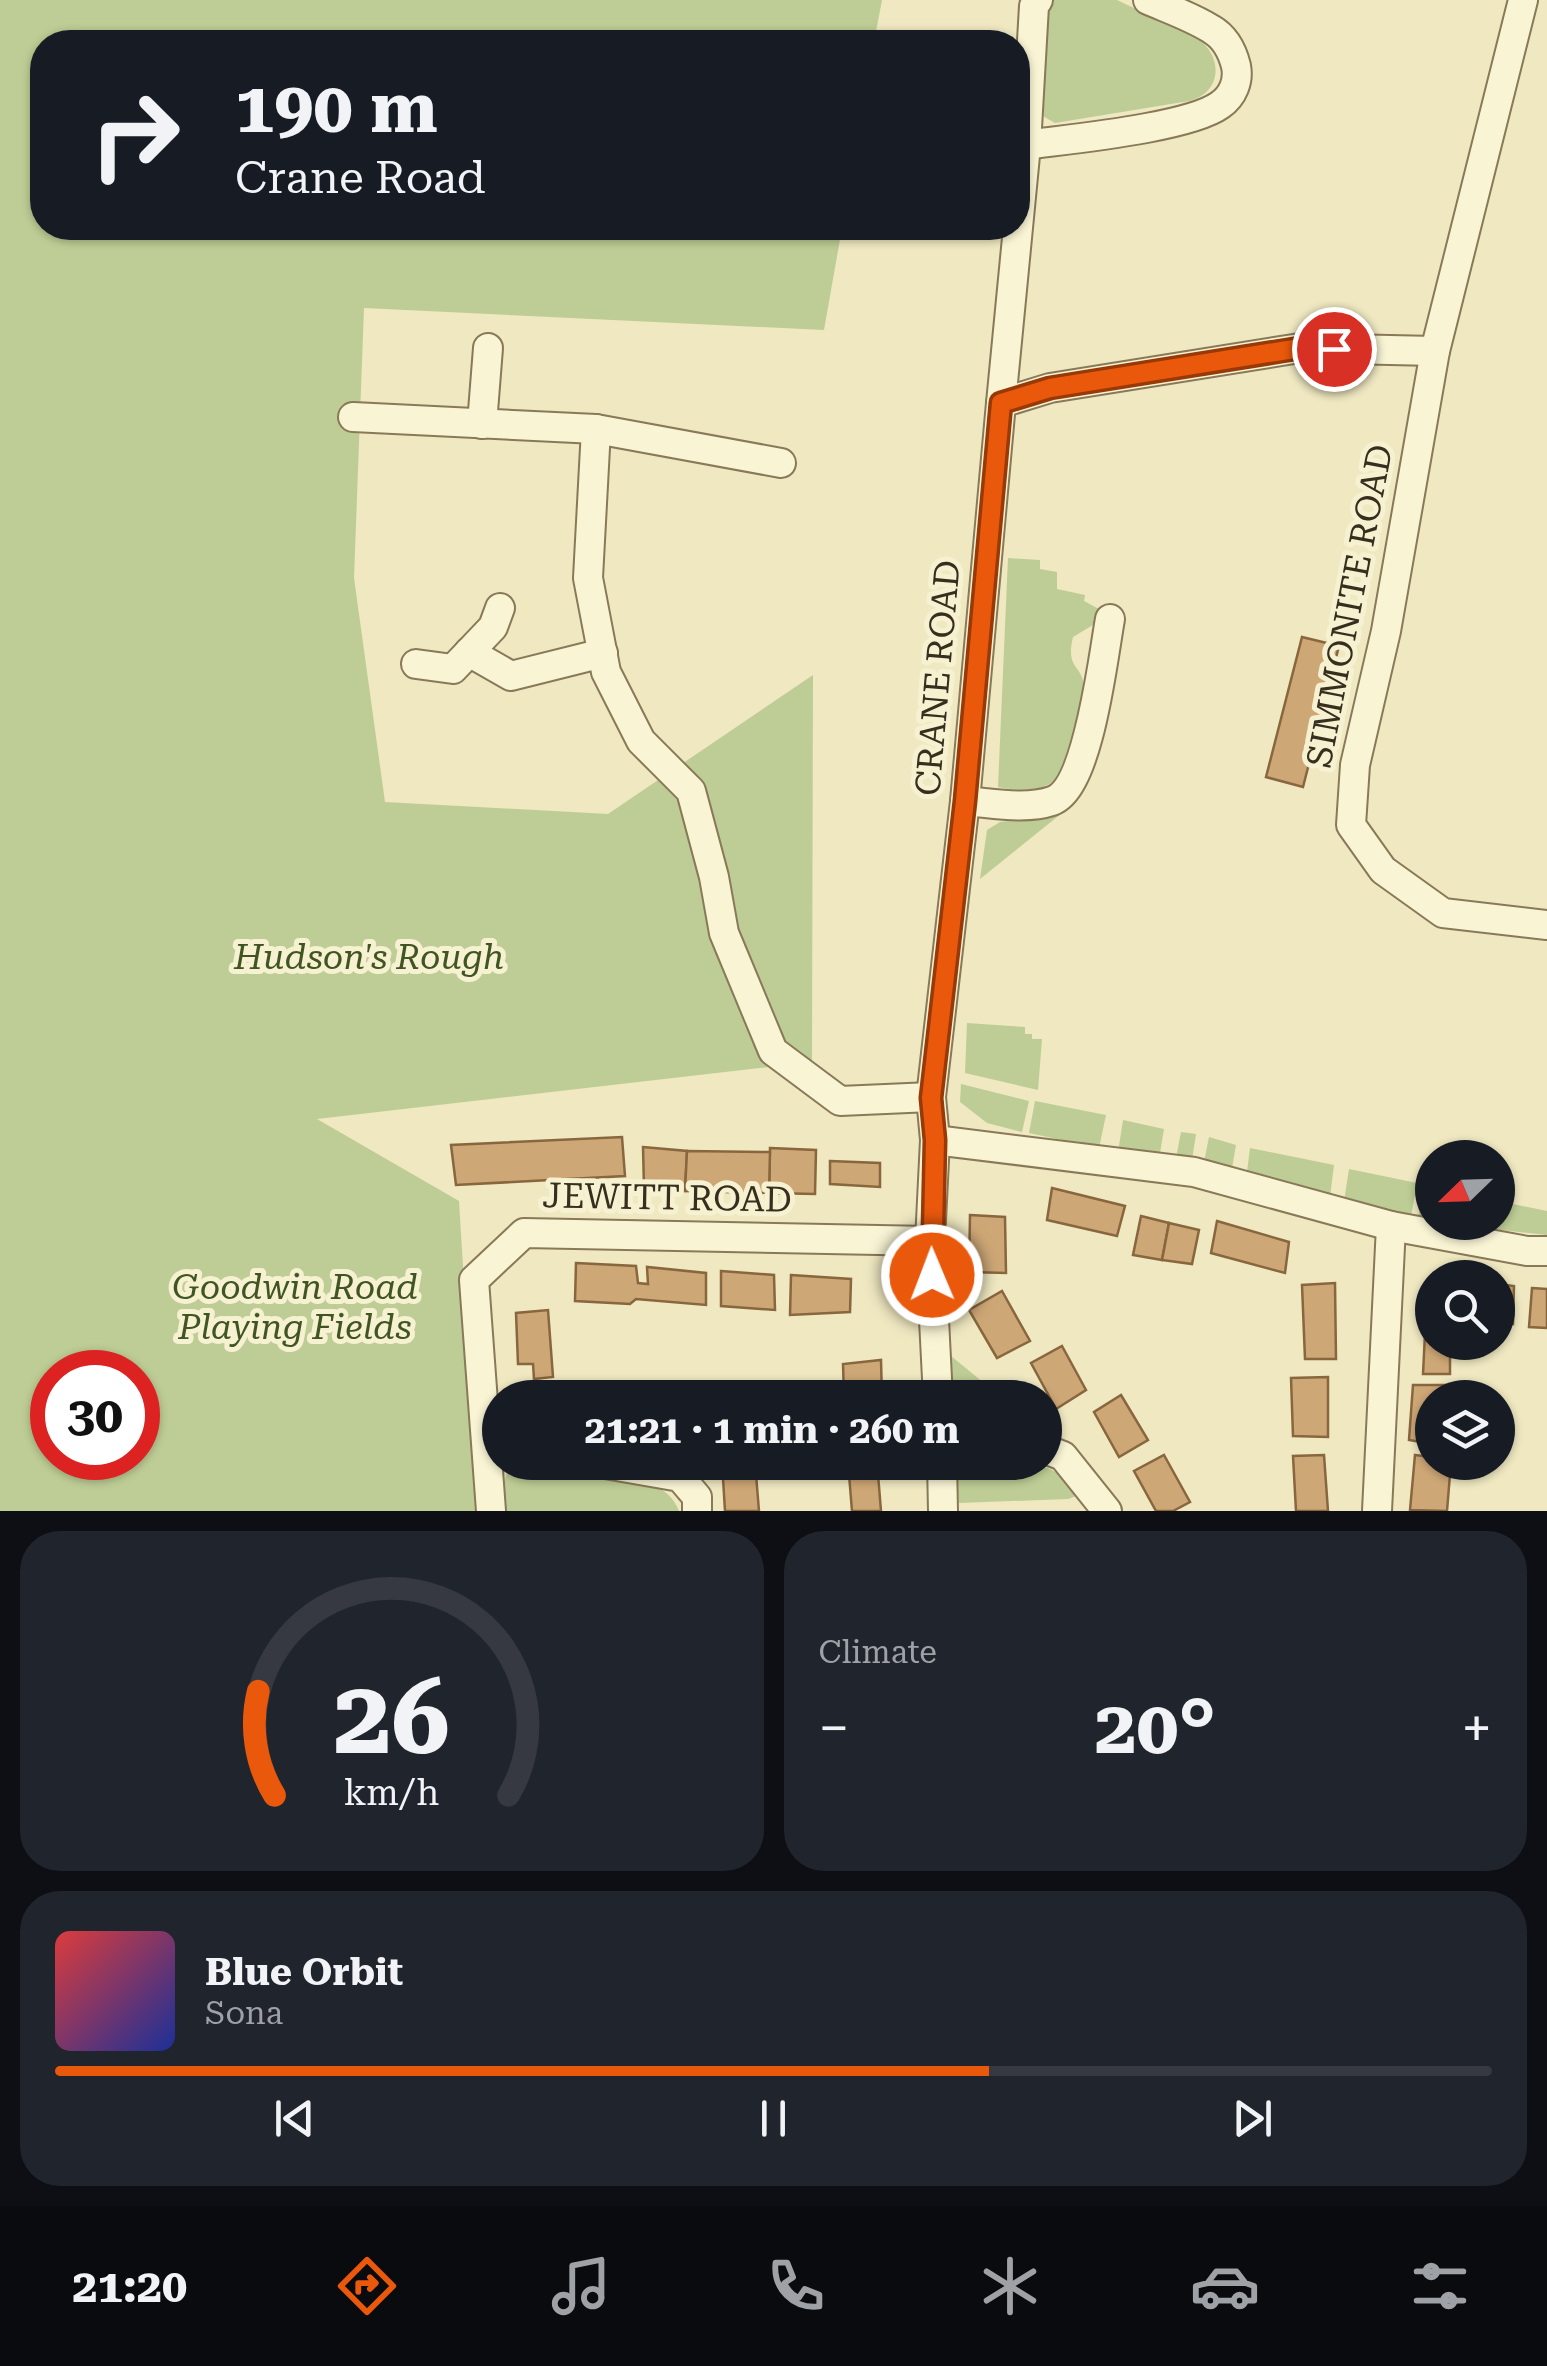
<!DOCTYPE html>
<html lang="en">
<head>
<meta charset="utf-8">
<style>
  body { margin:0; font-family:"Roboto Serif",serif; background:#20242c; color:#f1f3f6; height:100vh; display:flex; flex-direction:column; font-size:38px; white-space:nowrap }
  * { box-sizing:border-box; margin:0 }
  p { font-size:32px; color:#9ea1a6 }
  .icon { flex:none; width:55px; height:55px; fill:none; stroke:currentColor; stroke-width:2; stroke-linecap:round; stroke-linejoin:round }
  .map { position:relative; height:1511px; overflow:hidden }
  .details { display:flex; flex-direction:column; gap:20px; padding:20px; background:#0d0f14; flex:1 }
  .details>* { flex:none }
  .hud { position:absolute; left:30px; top:30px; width:1000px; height:210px; border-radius:40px; box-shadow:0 2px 8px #0004; background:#171b24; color:#f1f3f6; overflow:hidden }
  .needle { width:65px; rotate:247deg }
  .fabs { position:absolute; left:1415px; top:1140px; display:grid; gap:20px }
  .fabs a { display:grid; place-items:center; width:100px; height:100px; border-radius:50%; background:#171b24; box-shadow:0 2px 8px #0004; font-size:50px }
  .speed { position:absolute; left:30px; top:1350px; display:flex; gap:20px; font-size:50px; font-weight:700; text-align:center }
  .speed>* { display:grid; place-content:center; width:130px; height:130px; border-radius:50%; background:#171b24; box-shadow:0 2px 8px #0004; line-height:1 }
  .speed .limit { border:15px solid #d22; background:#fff; color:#111 }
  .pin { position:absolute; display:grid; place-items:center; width:85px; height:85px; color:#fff; margin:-42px; border:5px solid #fff; border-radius:50%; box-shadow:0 2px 10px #0007 }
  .me { position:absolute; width:110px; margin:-55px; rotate:359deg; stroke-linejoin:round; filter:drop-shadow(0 0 8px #0008) }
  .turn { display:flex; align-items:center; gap:35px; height:210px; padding:0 40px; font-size:45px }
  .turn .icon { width:130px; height:130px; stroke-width:2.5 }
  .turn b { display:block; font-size:70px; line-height:85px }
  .big { font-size:75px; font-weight:700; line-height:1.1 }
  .details .tile { flex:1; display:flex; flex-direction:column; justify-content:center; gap:15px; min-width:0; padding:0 35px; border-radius:40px; background:#20242c }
  .details .dial { align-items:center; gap:0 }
  .dial svg { height:260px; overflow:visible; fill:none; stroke:#363941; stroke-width:7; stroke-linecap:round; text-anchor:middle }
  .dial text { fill:#f1f3f6; stroke:none }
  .song { display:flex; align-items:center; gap:30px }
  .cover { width:120px; height:120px; border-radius:15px; background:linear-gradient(135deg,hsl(0 70% 55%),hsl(230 70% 35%)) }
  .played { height:10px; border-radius:5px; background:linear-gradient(90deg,#ea580c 65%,#363941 65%) }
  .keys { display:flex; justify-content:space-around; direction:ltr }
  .heat { display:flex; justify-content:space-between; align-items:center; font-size:55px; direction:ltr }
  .details .tiles { flex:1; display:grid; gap:20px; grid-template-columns:1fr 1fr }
  .tile:last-child { grid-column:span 2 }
  .trip { position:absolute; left:482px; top:1380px; width:580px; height:100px; border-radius:50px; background:#171b24; box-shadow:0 2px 8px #0004; font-weight:700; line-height:100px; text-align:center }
  .tab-bar { display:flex; height:160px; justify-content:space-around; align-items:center; background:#090b0e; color:#9ea1a6 }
  .tab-bar .icon { width:70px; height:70px }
  .tab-bar .active { color:#ea580c }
  .tab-bar b { font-size:45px; color:#f1f3f6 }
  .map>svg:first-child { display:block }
</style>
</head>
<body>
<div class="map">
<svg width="1547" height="1511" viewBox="0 0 1547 1511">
  <rect width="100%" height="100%" fill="#efe8c1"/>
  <g fill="#becd95" fill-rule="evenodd">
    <path d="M0,0H882L874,42H42V228H842L824,330L364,308L354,578L385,802L608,814L813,675L812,1062L317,1119L459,1201L478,1511H0ZM52,1372H138V1458H52Z"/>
    <path d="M1053,0H1117L1197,38C1223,56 1223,92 1189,101L1055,123L1041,115L1038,106L1048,8Z"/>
    <path d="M1008,558L1040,560V569L1057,572V589L1085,595L1084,601L1099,609L1093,625L1073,637C1065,670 1083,664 1084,688C1085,701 1080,716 1078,728C1070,779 1051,797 998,787Z"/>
    <polygon points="1062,813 980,879 987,830 1000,822"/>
    <polygon points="967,1023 1025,1027 1025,1034 1032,1034 1032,1039 1042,1039 1038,1090 965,1073"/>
    <polygon points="961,1084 1029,1101 1022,1132 987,1123 960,1102"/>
    <polygon points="1035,1101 1106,1115 1099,1148 1029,1133"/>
    <polygon points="1123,1120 1164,1129 1159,1159 1118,1152"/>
    <polygon points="1181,1132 1196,1134 1191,1166 1175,1163"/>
    <polygon points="1209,1137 1236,1145 1231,1174 1203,1167"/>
    <polygon points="1250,1148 1334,1165 1330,1197 1246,1180"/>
    <polygon points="1349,1169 1417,1183 1411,1217 1344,1201"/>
    <polygon points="1423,1184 1432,1186 1432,1221 1418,1219"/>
    <polygon points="1498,1201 1547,1211 1547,1235 1491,1229 1492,1223 1498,1222"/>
    <polygon points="951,1356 1001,1397 954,1397 950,1387"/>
    <path d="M959,1462C1002,1463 1053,1452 1079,1495L1068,1499L959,1503L956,1471Z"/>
    <path d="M534,1463C575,1469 664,1467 679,1511H505C504,1481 498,1465 534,1463Z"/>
  </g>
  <g fill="#cea776" stroke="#88663e" stroke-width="2.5">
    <polygon points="1302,637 1339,646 1303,787 1266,777"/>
    <polygon points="622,1137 625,1176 456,1185 451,1145"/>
    <polygon points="643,1147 687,1151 685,1191 644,1188"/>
    <polygon points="770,1148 816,1150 815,1194 769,1193"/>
    <polygon points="687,1151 770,1152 769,1193 685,1191"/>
    <polygon points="830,1161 880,1163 880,1187 830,1184"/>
    <polygon points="1052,1188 1125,1206 1117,1236 1047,1220"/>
    <polygon points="970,1215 1005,1217 1006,1273 969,1272"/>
    <polygon points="1141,1216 1169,1223 1162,1260 1133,1255"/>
    <polygon points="1217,1221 1289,1242 1285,1273 1211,1253"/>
    <polygon points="1169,1223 1199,1230 1192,1264 1162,1260"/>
    <polygon points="576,1263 636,1266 638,1283 648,1284 647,1267 706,1273 706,1305 636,1299 630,1304 575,1301"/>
    <polygon points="721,1271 774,1275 775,1310 721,1306"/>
    <polygon points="791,1275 851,1279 850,1312 790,1315"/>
    <polygon points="1335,1283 1336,1359 1305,1359 1302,1285"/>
    <polygon points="1498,1284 1514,1286 1513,1324 1498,1322"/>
    <polygon points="1532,1288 1547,1289 1547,1328 1529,1327"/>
    <polygon points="1002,1291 1030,1341 997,1358 969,1310"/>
    <polygon points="548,1310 553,1377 534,1379 533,1364 518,1364 516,1313"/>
    <polygon points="1426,1313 1432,1313 1432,1342 1450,1342 1450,1374 1423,1374"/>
    <polygon points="1062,1346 1086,1390 1056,1409 1031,1363"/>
    <polygon points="881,1360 882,1398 844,1398 843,1364"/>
    <polygon points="1328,1377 1328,1437 1293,1436 1291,1378"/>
    <polygon points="575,1384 657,1398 574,1398"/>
    <polygon points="1413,1385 1450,1385 1450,1398 1432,1398 1432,1444 1409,1440"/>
    <polygon points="1121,1395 1148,1440 1119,1457 1094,1412"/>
    <polygon points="1164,1455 1190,1502 1173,1511 1156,1511 1134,1471"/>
    <polygon points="1324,1455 1328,1511 1296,1511 1293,1456"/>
    <polygon points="1415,1455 1432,1457 1432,1462 1451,1462 1447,1511 1410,1510"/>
    <polygon points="722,1462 755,1462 759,1511 725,1511"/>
    <polygon points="848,1462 877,1462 881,1511 852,1511"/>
  </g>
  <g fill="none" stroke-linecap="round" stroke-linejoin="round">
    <g stroke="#887958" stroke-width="32">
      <g id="street">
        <polyline points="1523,0 1435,351 1386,631 1355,765 1351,825 1383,870 1443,913 1547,925"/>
        <path d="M1026,145C1069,139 1188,128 1220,105C1233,96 1239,81 1236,66C1232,50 1225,37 1211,29C1192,17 1169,9 1148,0"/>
        <polyline points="1001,403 1026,145 1034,6 1038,0"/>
        <polyline points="353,417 596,429 781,463"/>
        <polyline points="482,424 488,348"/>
        <polyline points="596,429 588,578 606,672 641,741 691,791 714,877 724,933 773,1051 840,1101 931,1097"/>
        <polyline points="469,652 511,676 603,653"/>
        <polyline points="416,664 453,669 493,627 500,608"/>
        <path d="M965,801C992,803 1025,810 1052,801C1089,788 1103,657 1110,619"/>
        <polyline points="935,1140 1194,1172 1391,1226 1527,1251 1547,1251"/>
        <polyline points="938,1398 930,1241 935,1140 931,1097 965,801 1001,403 1050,388 1300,348 1435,351"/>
        <polyline points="1045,1449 1063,1456 1107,1511"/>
        <polyline points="594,1462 680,1477 697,1497 697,1511"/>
        <polyline points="942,1462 943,1511"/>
        <polyline points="491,1511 474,1280 524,1233 930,1241"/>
        <polyline points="1377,1511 1391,1226"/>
      </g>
    </g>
    <use href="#street" stroke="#f9f4d4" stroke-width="28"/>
  </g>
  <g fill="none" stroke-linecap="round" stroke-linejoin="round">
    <g stroke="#983908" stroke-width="25">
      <polyline id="route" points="932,1275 935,1140 931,1098 965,801 1001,403 1050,388 1300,348 1334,349"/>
    </g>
    <use href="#route" stroke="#ea580c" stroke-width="18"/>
  </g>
  <g text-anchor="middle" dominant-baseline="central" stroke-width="10" stroke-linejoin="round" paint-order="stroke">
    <g font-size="35" fill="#382e1d" stroke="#f6f1d1">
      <text transform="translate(1350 606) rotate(-79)">SIMMONITE ROAD</text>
      <text transform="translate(938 678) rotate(-85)">CRANE ROAD</text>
      <text transform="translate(667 1198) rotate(1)">JEWITT ROAD</text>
    </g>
    <g font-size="35" font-style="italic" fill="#415523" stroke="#f6f1d1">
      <text x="369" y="957">Hudson's Rough</text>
      <text x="295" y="1287">Goodwin Road<tspan x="295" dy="40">Playing Fields</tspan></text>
    </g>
  </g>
</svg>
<div class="fabs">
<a><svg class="needle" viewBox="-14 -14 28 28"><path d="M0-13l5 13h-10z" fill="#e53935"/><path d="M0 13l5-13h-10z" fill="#9ea1a6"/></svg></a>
<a><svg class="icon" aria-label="search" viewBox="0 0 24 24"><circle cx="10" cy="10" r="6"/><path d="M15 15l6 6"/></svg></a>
<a><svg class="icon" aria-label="layers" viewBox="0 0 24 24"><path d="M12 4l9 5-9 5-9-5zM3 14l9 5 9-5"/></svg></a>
</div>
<div class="speed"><div class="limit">30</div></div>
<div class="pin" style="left:1334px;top:349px;background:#d93025"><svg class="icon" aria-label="arrive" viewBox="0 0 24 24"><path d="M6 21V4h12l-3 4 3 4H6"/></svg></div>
<svg class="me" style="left:932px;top:1275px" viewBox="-20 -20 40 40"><circle r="17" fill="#ea580c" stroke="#fff" stroke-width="3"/><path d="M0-11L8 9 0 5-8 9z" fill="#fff"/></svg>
<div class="trip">21:21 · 1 min · 260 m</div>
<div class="hud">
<div class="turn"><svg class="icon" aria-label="right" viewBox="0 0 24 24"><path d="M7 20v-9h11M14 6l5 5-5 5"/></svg><div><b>190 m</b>Crane Road</div></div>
</div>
</div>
<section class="details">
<div class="tiles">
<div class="tile dial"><svg viewBox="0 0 100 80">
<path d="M14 69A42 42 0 1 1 86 69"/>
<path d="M14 69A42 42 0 0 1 9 37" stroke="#ea580c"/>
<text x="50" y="56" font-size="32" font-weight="700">26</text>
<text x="50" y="72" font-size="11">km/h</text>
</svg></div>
<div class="tile"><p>Climate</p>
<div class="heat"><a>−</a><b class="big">20°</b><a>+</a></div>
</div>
<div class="tile">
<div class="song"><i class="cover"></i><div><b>Blue Orbit</b><p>Sona</p></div></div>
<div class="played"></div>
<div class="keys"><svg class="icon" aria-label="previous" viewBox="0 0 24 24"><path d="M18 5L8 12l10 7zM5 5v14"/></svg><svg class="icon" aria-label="pause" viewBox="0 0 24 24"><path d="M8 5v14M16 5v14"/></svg><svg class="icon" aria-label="next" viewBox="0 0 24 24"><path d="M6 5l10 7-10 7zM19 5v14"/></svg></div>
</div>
</div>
</section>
<nav class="tab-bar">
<b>21:20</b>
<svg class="icon active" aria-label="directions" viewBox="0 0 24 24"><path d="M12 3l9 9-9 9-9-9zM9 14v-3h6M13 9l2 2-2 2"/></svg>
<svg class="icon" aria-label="music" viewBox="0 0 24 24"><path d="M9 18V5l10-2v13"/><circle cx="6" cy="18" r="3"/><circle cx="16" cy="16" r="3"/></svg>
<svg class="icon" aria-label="phone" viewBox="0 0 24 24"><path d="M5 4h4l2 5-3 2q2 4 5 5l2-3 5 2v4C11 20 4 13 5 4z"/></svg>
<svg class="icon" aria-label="climate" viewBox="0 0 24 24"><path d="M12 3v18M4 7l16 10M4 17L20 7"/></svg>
<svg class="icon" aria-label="car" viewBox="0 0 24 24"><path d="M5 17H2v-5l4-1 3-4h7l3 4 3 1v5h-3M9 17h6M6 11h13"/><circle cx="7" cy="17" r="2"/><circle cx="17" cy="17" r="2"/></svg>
<svg class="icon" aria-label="filters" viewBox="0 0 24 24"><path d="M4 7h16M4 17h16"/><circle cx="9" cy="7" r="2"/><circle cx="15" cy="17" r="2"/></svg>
</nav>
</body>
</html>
